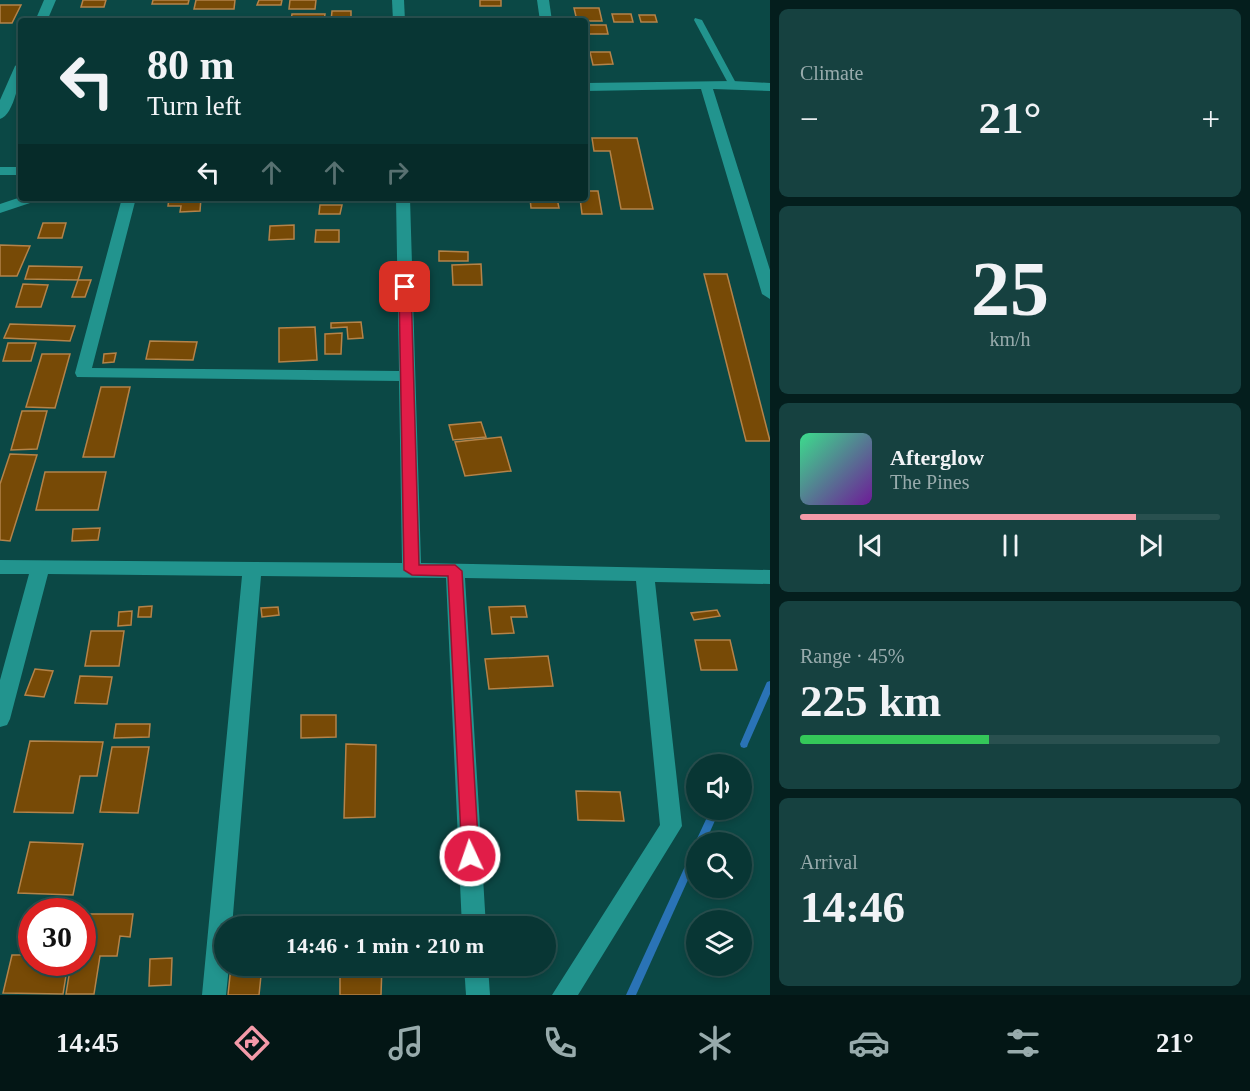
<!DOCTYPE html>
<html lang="en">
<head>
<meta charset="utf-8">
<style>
  body { margin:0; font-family:"Times New Roman",serif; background:#164140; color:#f1f3f6; height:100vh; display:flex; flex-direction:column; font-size:22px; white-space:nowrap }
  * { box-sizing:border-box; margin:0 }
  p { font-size:20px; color:#98abac }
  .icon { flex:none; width:33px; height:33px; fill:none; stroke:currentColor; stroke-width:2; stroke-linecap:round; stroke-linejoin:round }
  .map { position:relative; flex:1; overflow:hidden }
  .drawer { display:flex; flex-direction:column; gap:9px; padding:9px; background:#041e1d; width:480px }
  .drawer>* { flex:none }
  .top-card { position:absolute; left:18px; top:18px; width:570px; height:183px; border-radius:6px; box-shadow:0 3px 9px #0003,0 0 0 2px #29504f; background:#083634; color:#f1f3f6; overflow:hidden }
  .buttons { position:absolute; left:686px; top:754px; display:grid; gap:12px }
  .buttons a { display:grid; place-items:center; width:66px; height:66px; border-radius:50%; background:#083634; box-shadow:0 3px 9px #0003,0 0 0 2px #29504f; font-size:30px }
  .speed { position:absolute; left:18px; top:898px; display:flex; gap:12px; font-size:30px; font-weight:700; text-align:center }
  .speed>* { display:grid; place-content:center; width:78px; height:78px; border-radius:50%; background:#083634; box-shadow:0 3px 9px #0003,0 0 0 2px #29504f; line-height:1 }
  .speed .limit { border:9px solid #d22; background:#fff; color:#111 }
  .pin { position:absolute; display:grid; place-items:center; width:51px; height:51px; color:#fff; margin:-26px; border-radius:12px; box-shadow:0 3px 9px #0006 }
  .me { position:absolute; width:66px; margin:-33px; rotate:357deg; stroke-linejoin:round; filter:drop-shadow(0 0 4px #0008) }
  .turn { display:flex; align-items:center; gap:21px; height:126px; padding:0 30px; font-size:27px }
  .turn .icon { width:78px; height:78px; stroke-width:2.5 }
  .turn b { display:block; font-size:42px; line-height:51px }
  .lanes { display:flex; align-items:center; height:57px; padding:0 30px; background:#0003; justify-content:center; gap:30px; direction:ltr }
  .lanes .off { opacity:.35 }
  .big { font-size:45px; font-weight:600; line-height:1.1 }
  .drawer .tile { flex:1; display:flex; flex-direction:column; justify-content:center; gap:9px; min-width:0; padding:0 21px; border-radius:9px; background:#164140 }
  .drawer .dial { align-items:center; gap:0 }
  .dial b { font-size:78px; line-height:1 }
  .song { display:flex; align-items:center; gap:18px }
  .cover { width:72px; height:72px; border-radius:9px; background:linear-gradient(135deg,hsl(150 70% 55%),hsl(280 70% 35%)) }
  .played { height:6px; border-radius:3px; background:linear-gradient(90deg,#f39aa8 80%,#29504f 80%) }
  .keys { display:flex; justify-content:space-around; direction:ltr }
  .heat { display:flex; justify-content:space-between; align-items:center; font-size:33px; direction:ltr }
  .charge { height:9px; border-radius:4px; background:linear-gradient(90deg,#34c759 45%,#29504f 0) }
  .trip { position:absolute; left:214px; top:916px; width:342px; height:60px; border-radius:30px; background:#083634; box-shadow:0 3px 9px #0003,0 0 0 2px #29504f; font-weight:600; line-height:60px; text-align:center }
  .tab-bar { display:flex; height:96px; justify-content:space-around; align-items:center; background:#031615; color:#98abac }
  .tab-bar .icon { width:42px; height:42px }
  .tab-bar .on { color:#f39aa8 }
  .tab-bar b { font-size:27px; color:#f1f3f6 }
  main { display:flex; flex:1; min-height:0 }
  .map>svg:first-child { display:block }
</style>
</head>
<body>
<main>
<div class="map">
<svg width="770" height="995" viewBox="0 0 770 995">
  <rect width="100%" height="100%" fill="#0b4845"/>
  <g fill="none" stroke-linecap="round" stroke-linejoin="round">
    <g fill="#2a73b6" fill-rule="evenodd">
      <polygon points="770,681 770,694 748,744 747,747 744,748 741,747 740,744 766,684 767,682"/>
      <polygon points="712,812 715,813 717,816 705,843 696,843 696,844 695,843 709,813"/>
      <polygon points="696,848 696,862 636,995 626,995 693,849"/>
    </g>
  </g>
  <g fill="#774a06" stroke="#b48349" stroke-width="1.5">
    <polygon points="83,0 106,0 104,7 81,7"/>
    <polygon points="153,0 189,0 188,4 152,4"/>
    <polygon points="196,0 235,0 234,9 194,9"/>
    <polygon points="259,0 282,0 281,5 257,5"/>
    <polygon points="290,0 316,0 315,9 289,9"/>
    <rect x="480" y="0" width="21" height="6"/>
    <polygon points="0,5 21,5 12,23 0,23"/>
    <polygon points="574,8 599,8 602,21 577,21"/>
    <polygon points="332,11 351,11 351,21 331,21"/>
    <polygon points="292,14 325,14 324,21 291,21"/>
    <polygon points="612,14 631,14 633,22 614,22"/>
    <polygon points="639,15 655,15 657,22 641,22"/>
    <polygon points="585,25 606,25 608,34 586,34"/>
    <polygon points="590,52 610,52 613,64 593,65"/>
    <polygon points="592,138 637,138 653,209 621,209 610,151 594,151"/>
    <polygon points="585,191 598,191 602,214 582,214 580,198 585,198"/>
    <polygon points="169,198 201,198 200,211 180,212 181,206 168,206"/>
    <polygon points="530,198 557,198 559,208 531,208"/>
    <polygon points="320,205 342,205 340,214 319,214"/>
    <polygon points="43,223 66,223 62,238 38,238"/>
    <polygon points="294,225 294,239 269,240 270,226"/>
    <polygon points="316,230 339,230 339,242 315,242"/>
    <polygon points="0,245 30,246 17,276 0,276"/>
    <polygon points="439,251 468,252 468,261 439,261"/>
    <polygon points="481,264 482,285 453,285 452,265"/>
    <polygon points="29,266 82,267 78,280 25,279"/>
    <polygon points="704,274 727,274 770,441 746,441"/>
    <polygon points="78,280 91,280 85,297 72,297"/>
    <polygon points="23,284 48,285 41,307 16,307"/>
    <polygon points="361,322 363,338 348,339 347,327 331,328 331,323"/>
    <polygon points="10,324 75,326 70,341 4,338"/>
    <polygon points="315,327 317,360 279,362 279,328"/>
    <polygon points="342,333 341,354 325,354 325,334"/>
    <polygon points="150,341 197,342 193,360 146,359"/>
    <polygon points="8,343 36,343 31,361 3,361"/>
    <polygon points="116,353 114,362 103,363 104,354"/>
    <polygon points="42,354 70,354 55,408 26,407"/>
    <polygon points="101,387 130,387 114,457 83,457"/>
    <polygon points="22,411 47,411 37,449 11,450"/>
    <polygon points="481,422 486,437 453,440 449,425"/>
    <polygon points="501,437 511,471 465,476 455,442"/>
    <polygon points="10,454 37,455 10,541 0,540 0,484"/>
    <polygon points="45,472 106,472 98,510 36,510"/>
    <polygon points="100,528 98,540 72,541 73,529"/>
    <polygon points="152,606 151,617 138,617 139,607"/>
    <polygon points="525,606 527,617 511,617 514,633 492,634 489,607"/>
    <polygon points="278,607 279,615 262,617 261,608"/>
    <polygon points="717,610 720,616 694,620 691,613"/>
    <polygon points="132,611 131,625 118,626 119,612"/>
    <polygon points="91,631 124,631 119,666 85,666"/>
    <polygon points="695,640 730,640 737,670 701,670"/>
    <polygon points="548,656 553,686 489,689 485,659"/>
    <polygon points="35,669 53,671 44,697 25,695"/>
    <polygon points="80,676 112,677 107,704 75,703"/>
    <polygon points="301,715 336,715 336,737 301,738"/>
    <polygon points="116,724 150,724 149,737 114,738"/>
    <polygon points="30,741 103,742 97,776 80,776 73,813 14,812"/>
    <polygon points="346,744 376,745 375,817 344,818"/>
    <polygon points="112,747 149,747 138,813 100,812"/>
    <polygon points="576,791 620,792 624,821 578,820"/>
    <polygon points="30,842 83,844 73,895 18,893"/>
    <polygon points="82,914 133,914 130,937 120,936 117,956 100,956 94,994 66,994 71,963 82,963"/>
    <polygon points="12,955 32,955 32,963 68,963 63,994 3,993"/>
    <polygon points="172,958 171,985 149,986 150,959"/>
    <polygon points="231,966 262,966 259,995 228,995"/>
    <polygon points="340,966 382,966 381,995 340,995"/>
  </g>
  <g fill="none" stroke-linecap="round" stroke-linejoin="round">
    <polygon fill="#22948e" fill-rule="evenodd" points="695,18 702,20 737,85 736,87 729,85 694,20"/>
    <g fill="#22948e" fill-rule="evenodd">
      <polygon points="44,0 56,0 47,21 35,21"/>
      <polygon points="392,0 404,0 405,21 393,21"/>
      <polygon points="537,0 549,0 552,21 540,21"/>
      <path d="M21,62C21,76 14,115 0,119V100L15,66Z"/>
      <polygon points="733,81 770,83 770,91 713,89 770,270 770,299 762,294 701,89 585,91 585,83"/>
      <rect x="0" y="167" width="21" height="8"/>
      <polygon points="21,197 38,198 36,201 0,213 0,204"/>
      <polygon points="122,198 136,198 92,368 399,371 396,198 410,198 421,563 770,570 770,584 655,582 682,826 578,995 552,995 660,825 636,581 465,578 486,927 462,927 446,578 261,576 232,927 225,927 225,966 229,966 226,995 202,995 242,576 48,574 10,719 7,725 0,727 0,680 29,574 0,574 0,560 402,563 399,381 77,377 75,373"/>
      <polygon points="464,966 488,966 490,995 466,995"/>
    </g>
  </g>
  <polygon fill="#e11d48" stroke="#92132f" stroke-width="1.5" points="405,284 411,287 419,565 455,565 462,571 479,856 476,861 470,863 464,861 462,856 448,576 412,575 404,570 399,287"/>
</svg>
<div class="buttons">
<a><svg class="icon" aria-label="sound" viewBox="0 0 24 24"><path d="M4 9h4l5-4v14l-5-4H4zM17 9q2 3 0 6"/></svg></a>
<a><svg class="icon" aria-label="search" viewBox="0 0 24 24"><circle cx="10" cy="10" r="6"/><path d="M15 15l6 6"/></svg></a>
<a><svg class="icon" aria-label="layers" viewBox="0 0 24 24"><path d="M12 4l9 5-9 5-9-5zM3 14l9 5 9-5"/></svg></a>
</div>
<div class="speed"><div class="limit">30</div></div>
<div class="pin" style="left:405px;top:287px;background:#d93025"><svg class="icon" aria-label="arrive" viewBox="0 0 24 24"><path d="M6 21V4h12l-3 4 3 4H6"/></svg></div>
<svg class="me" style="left:470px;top:856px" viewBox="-20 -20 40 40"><circle r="17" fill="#e11d48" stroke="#fff" stroke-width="3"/><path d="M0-11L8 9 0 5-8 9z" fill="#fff"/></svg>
<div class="trip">14:46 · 1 min · 210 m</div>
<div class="top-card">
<div class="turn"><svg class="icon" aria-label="left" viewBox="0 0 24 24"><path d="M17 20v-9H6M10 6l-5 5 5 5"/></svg><div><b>80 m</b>Turn left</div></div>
<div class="lanes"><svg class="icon" aria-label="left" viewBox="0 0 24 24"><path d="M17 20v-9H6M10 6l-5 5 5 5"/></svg><svg class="icon off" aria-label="ahead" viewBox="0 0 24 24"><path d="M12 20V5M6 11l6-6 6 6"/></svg><svg class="icon off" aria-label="ahead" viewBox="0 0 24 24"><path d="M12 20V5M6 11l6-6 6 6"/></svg><svg class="icon off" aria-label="right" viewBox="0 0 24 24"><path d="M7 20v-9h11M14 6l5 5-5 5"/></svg></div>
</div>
</div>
<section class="drawer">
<div class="tile"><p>Climate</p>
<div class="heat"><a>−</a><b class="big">21°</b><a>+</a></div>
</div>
<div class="tile dial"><b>25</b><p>km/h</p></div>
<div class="tile">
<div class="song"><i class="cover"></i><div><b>Afterglow</b><p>The Pines</p></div></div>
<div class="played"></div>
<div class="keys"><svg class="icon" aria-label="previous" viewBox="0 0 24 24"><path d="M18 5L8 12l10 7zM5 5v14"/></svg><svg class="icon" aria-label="pause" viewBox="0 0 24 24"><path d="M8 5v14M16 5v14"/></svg><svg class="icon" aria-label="next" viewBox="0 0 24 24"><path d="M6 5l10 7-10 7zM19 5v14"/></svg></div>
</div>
<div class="tile"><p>Range · 45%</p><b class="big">225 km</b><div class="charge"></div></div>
<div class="tile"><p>Arrival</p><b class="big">14:46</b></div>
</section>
</main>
<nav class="tab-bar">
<b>14:45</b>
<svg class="icon on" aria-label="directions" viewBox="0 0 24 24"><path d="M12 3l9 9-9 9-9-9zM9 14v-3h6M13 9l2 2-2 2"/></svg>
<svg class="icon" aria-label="music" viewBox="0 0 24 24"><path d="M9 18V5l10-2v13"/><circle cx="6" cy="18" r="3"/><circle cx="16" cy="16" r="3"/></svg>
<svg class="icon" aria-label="phone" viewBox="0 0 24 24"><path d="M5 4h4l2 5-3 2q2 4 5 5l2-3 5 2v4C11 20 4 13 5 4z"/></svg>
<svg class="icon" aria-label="climate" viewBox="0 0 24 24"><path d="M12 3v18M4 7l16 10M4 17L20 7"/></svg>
<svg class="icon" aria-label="car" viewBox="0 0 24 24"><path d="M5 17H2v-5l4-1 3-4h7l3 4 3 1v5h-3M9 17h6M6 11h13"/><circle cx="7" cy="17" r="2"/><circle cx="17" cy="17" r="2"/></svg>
<svg class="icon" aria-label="filters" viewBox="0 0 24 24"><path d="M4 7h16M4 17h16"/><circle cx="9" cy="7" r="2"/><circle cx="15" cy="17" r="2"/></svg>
<b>21°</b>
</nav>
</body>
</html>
